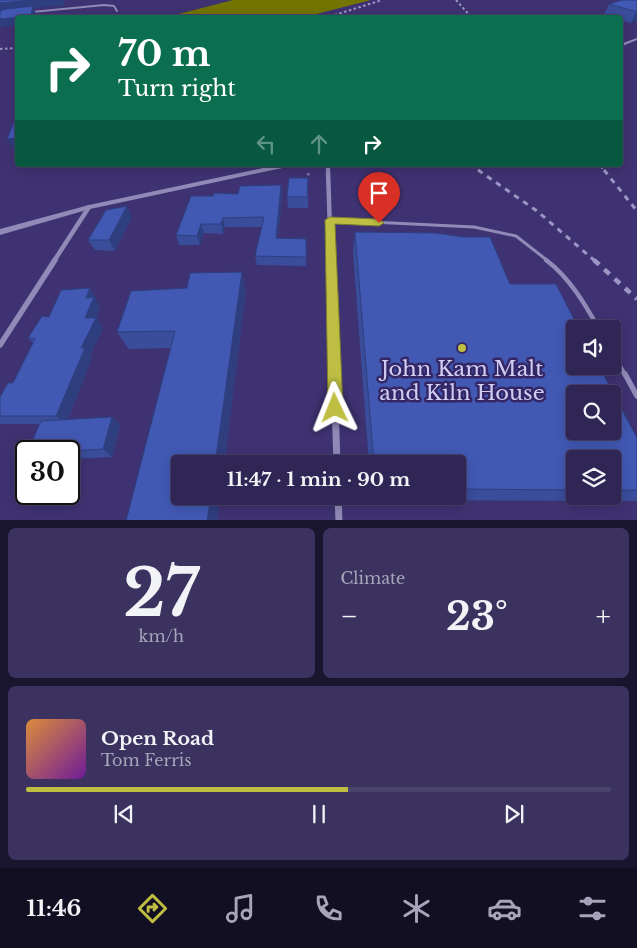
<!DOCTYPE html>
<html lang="en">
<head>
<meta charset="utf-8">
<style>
  body { margin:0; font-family:"Libre Baskerville",serif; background:#3b3260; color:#f1f3f6; height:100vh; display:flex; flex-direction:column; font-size:19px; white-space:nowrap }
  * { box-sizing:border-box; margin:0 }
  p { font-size:16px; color:#a7a5b9 }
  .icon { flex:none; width:28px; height:28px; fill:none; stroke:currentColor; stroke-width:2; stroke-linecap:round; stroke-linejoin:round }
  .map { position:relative; height:520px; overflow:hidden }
  .side { display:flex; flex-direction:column; gap:8px; padding:8px; background:#1a152f; flex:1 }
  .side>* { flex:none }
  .banner { position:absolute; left:15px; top:15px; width:608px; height:152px; border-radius:5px; box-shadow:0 2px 12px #0003,0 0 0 1px #4a436c; background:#0b6e4f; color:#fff; overflow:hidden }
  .buttons { position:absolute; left:566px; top:320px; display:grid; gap:10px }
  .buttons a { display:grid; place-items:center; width:55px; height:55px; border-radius:5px; background:#2f2656; box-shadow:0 2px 12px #0003,0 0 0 1px #4a436c; font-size:25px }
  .speed { position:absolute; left:15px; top:440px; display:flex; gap:10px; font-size:25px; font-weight:700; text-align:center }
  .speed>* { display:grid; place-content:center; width:65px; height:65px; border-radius:50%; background:#2f2656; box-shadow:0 2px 12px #0003,0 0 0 1px #4a436c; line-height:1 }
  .speed .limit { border:2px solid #111; border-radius:8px; background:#fff; color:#111 }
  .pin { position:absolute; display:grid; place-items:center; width:42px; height:42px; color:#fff; margin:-51px -21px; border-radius:50% 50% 50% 0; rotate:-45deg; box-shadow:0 0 5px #0007 }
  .pin .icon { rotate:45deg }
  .me { position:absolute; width:55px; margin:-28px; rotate:358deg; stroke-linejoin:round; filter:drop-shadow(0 0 4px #0008) }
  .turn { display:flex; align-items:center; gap:18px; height:105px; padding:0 20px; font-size:22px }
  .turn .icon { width:65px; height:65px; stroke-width:2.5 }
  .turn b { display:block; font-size:35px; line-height:42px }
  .lanes { display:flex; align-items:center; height:48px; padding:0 20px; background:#0003; justify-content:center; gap:25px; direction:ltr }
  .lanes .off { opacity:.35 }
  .big { font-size:38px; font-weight:700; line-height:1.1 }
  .side .widget { flex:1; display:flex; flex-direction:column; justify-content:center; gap:8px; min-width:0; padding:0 18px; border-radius:8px; background:#3b3260 }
  .side .dial { align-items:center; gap:0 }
  .dial b { font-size:65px; line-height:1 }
  .song { display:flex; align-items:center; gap:15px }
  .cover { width:60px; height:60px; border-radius:8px; background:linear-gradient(135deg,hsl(30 70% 55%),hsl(280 70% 35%)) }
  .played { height:5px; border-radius:2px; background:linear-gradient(90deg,#bebf42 55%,#4a436c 55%) }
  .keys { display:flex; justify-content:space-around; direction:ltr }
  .heat { display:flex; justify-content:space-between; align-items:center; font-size:28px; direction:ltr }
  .side .tiles { flex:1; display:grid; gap:8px; grid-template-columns:1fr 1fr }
  .widget:last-child { grid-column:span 2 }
  .trip { position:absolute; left:171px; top:455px; width:295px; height:50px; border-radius:5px; background:#2f2656; box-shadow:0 2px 12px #0003,0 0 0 1px #4a436c; font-weight:700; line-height:50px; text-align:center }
  .dock { display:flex; height:80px; justify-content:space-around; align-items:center; background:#130f22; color:#a7a5b9 }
  .dock .icon { width:35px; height:35px }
  .dock .selected { color:#bebf42 }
  .dock b { font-size:22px; color:#f1f3f6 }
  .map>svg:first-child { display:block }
</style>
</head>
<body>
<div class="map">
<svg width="637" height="521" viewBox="0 0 637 521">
  <rect width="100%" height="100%" fill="#3f3272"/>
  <polygon fill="#747402" points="233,0 371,0 305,17 167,17"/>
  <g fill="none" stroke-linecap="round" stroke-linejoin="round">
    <polyline stroke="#756ca2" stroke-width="2.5" stroke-dasharray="3 2.5" stroke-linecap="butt" points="307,175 310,173"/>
    <polyline stroke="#8f8ab7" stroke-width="2" points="32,12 104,5 114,6 117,11"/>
    <polyline stroke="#8f8ab7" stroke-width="3" points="330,220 474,227 516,236 548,261"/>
    <g stroke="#8f8ab7" stroke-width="4.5">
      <path d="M546,260C569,277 585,304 599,329"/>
      <polyline points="612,352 625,375"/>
    </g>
    <polyline stroke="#8f8ab7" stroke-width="5.5" points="625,374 637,396"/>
    <polyline stroke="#8f8ab7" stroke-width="4" points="328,165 328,171"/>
    <g stroke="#8f8ab7" stroke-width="4.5">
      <polyline points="328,170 331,261"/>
      <polyline points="54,261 89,207"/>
    </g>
    <g stroke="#8f8ab7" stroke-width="5.5">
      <polyline points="331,260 334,375"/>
      <polyline points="0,345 55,260"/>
    </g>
    <g stroke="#8f8ab7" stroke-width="7">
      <polyline points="334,374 337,464"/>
      <polyline points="338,496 339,521"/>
    </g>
    <g fill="#8f8ab7" fill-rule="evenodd">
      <polygon points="637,38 637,40 620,47 620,44"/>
      <polygon points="277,165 290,165 287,167 90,209 0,235 0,229 89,205"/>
    </g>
    <g stroke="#9d96c5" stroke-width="2" stroke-dasharray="2.5 2.5" stroke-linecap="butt">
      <polyline points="456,0 472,18"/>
      <polyline points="325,18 382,0"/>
      <polyline points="0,49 18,48"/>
    </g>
    <g stroke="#9d96c5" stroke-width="2.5" stroke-dasharray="4.5 4.5" stroke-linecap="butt">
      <polyline points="471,165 480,171"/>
      <polyline points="600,165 605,171"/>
    </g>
    <g stroke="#9d96c5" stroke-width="3" stroke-dasharray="5.5 5.5" stroke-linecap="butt">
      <polyline points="478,170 537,211 595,261"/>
      <polyline points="604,170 637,211"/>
    </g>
    <polyline stroke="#9d96c5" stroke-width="4.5" stroke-dasharray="7 7" stroke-linecap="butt" points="594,260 637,299"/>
  </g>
  <g fill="#394d9b" fill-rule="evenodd">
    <polygon points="637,0 637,21 631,23 620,20 620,18 613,18 604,15 609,4"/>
    <polygon points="308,178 308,208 288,208 287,197"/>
    <polygon points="281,185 282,194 278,238 307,249 306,266 257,265 255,256 262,227 225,227 223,234 204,233 200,245 179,245 176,235 213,196 238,194"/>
    <polygon points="132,217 115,251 95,250 88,240"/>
    <path d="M355,232L510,284L637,438V501L372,500V496H458V464H369L353,252ZM575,459H612V496H575Z"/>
    <polygon points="246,291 224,464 180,464 180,496 220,496 217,521 126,521 171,348 129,349 117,332"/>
    <polygon points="96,298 96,300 100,307 96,318 103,328 90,354 92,357 68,419 112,417 120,425 112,457 69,459 69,451 40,424 1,424 0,423 0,397 13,383 33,343 28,338 49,317"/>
  </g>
  <g fill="#2e3e7e">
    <polygon points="34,0 65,0 64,6 34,8 36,14 35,18 18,18 18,25 0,27 0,3"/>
    <polygon points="636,12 637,12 637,21 631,23"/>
    <polygon points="18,138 18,156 7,139"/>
    <polygon points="281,185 282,194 277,247 276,238"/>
    <polygon points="127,206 132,217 115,251 109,240"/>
    <polygon points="223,218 225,227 223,234 221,224"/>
    <polygon points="201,224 204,233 200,245 197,236"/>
    <polygon points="242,272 246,291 224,464 215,464"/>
    <polygon points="90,288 96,298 96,300 100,307 96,318 103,328 90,354 92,357 66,424 56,416 81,348 85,318 86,298"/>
    <polygon points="112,417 120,425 112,457 103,449"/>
    <polygon points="211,496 220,496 217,521 207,521"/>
  </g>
  <g fill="#4259b4" stroke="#2e3e7e" fill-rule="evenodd">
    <polygon points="0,0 34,0 0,3"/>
    <polygon points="622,0 637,0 637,12 609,4"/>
    <polygon points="33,6 31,16 0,19 0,11 6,9"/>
    <polygon points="16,117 18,117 18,138 7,139"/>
    <polygon points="289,178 308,178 307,197 287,197"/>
    <polygon points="281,185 276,238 306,239 306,257 255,256 264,217 223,218 221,224 201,224 197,236 176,235 191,196 213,196 214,193 238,194 240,186"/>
    <polygon points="127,206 109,240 88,240 106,210"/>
    <path d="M355,232L435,233L464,237H490L510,284H556L579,329H575V366H599L637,438V490H612V459H575V490L458,489V464H374ZM575,394H612V431H575Z"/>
    <polygon points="242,272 215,464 180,464 180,496 211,496 207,521 126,521 175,331 117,332 131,291 187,288 190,273"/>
    <polygon points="90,288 86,298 94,297 85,318 96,318 81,348 85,348 56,416 0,416 0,397 8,383 13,383 35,339 28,338 42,316 49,317 61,290"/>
    <polygon points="112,417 103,449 69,451 28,451 41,421"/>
  </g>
  <polygon fill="#bebf42" stroke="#7c7c2b" points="330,217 379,219 384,223 379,226 335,224 343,408 341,413 335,415 330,413 328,408 325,220"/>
  <circle fill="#bebf42" stroke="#352766" stroke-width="2" cx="462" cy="348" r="5"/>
  <g text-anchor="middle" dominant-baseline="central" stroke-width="5" stroke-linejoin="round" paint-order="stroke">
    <g font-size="21" fill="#d1cef4" stroke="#352766">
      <text x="462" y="369">John Kam Malt<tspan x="462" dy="24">and Kiln House</tspan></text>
    </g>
  </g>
</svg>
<div class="buttons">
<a><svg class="icon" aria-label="sound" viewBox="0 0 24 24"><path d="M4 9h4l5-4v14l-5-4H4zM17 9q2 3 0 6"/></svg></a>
<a><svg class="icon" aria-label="search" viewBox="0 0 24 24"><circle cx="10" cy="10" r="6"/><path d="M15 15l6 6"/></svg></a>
<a><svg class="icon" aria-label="layers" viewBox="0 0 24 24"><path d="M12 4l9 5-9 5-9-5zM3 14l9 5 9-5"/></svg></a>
</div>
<div class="speed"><div class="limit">30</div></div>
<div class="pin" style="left:379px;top:223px;background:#d93025"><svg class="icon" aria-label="arrive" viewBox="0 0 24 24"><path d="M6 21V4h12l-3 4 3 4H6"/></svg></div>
<svg class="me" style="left:335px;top:408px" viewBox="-20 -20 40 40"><path d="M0-17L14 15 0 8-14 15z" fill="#bebf42" stroke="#fff" stroke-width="4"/></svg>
<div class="trip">11:47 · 1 min · 90 m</div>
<div class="banner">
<div class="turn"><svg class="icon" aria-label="right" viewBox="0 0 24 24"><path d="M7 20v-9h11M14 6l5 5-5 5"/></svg><div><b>70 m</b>Turn right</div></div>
<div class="lanes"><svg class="icon off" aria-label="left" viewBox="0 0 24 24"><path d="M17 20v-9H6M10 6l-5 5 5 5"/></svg><svg class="icon off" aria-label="ahead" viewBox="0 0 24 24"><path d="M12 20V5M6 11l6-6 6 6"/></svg><svg class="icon" aria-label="right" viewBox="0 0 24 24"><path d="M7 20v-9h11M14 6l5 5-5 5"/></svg></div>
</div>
</div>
<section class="side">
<div class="tiles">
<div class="widget dial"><b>27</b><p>km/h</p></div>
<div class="widget"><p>Climate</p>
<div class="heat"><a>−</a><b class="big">23°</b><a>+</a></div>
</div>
<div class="widget">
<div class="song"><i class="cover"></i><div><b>Open Road</b><p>Tom Ferris</p></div></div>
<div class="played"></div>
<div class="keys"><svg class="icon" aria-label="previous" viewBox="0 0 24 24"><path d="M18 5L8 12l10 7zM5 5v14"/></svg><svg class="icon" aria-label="pause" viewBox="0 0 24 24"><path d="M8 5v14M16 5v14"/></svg><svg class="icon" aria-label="next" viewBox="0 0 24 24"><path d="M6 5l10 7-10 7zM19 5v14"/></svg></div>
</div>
</div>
</section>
<nav class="dock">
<b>11:46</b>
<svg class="icon selected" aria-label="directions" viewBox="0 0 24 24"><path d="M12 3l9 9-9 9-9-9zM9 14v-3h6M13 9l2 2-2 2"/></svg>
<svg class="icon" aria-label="music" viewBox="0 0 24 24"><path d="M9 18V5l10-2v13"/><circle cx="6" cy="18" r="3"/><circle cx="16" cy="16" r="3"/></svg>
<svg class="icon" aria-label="phone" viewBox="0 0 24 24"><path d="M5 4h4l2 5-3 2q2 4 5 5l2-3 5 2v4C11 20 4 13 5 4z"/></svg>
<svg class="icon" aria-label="climate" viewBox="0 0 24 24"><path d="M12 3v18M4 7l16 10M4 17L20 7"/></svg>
<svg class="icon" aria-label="car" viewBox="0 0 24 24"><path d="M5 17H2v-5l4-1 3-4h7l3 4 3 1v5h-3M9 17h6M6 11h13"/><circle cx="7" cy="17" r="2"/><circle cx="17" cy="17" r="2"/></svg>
<svg class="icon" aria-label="filters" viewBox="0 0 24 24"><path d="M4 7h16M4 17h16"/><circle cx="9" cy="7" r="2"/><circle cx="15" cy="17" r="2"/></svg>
</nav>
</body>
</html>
